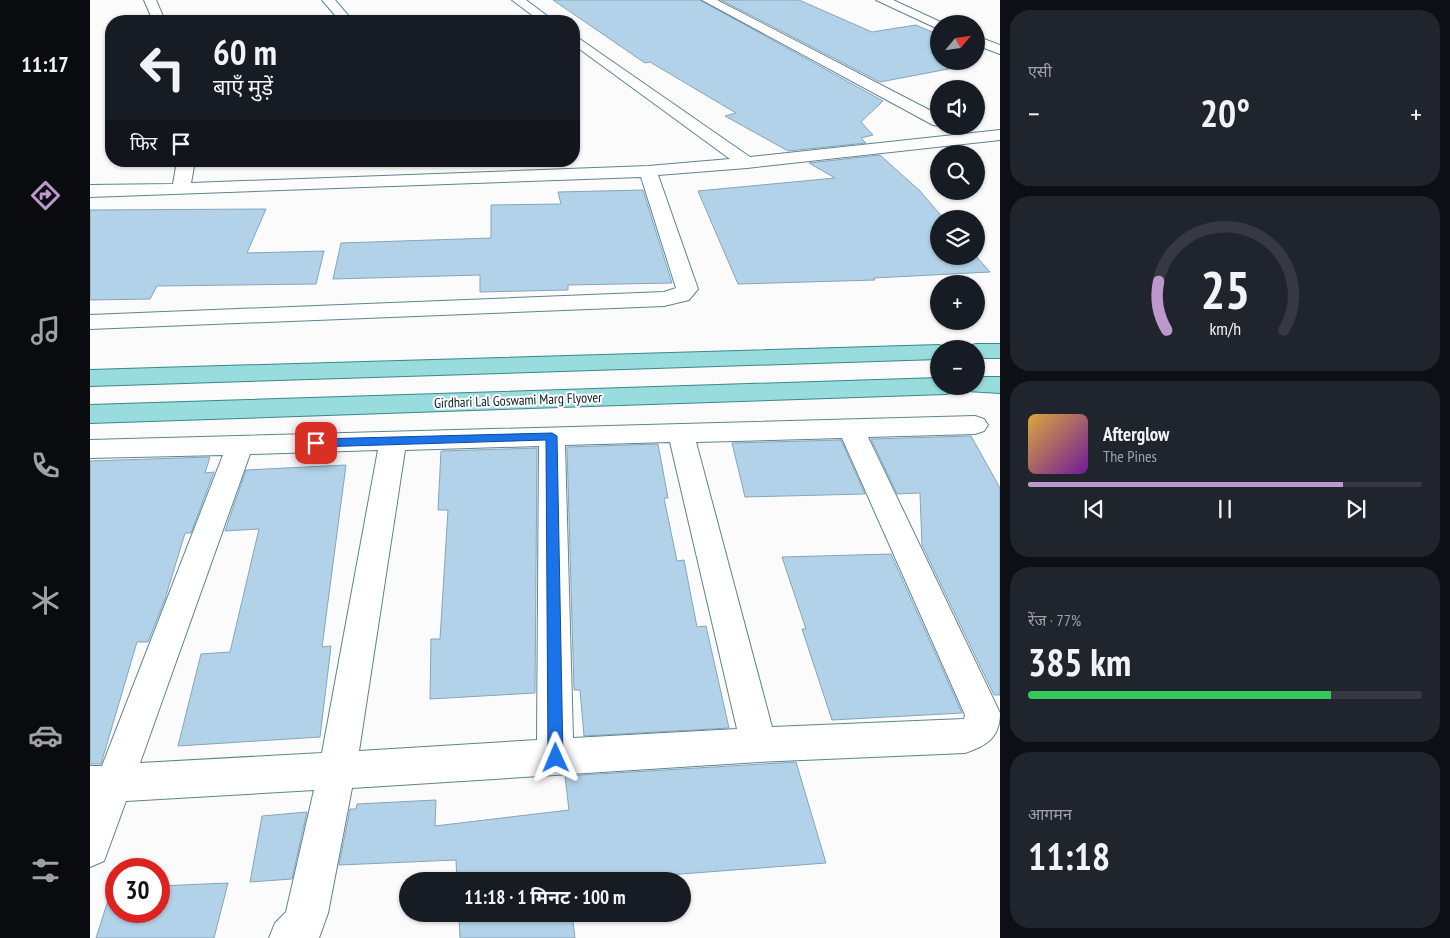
<!DOCTYPE html>
<html lang="hi">
<head>
<meta charset="utf-8">
<style>
  body { margin:0; font-family:"PT Sans Narrow","Noto Sans Devanagari",sans-serif; background:#20242c; color:#f1f3f6; height:100vh; display:flex; flex-direction:column; font-size:19px; white-space:nowrap }
  * { box-sizing:border-box; margin:0 }
  p { font-size:16px; color:#9ea1a6 }
  .icon { flex:none; width:28px; height:28px; fill:none; stroke:currentColor; stroke-width:2; stroke-linecap:round; stroke-linejoin:round }
  .map { position:relative; flex:1; overflow:hidden }
  .drawer { display:flex; flex-direction:column; gap:10px; padding:10px; background:#0d0f14; width:450px }
  .drawer>* { flex:none }
  .top-card { position:absolute; left:15px; top:15px; width:475px; height:152px; border-radius:20px; box-shadow:0 1px 4px #0004; background:#171b24; color:#f1f3f6; overflow:hidden }
  .needle { width:32px; rotate:61deg }
  .controls { position:absolute; left:840px; top:15px; display:grid; gap:10px }
  .controls a { display:grid; place-items:center; width:55px; height:55px; border-radius:50%; background:#171b24; box-shadow:0 1px 4px #0004; font-size:25px }
  .speed { position:absolute; left:15px; top:858px; display:flex; gap:10px; font-size:25px; font-weight:700; text-align:center }
  .speed>* { display:grid; place-content:center; width:65px; height:65px; border-radius:50%; background:#171b24; box-shadow:0 1px 4px #0004; line-height:1 }
  .speed .limit { border:8px solid #d22; background:#fff; color:#111 }
  .pin { position:absolute; display:grid; place-items:center; width:42px; height:42px; color:#fff; margin:-21px; border-radius:10px; box-shadow:0 2px 8px #0006 }
  .me { position:absolute; width:55px; margin:-28px; rotate:359deg; stroke-linejoin:round; filter:drop-shadow(0 0 4px #0008) }
  .turn { display:flex; align-items:center; gap:18px; height:105px; padding:0 25px; font-size:22px }
  .turn .icon { width:65px; height:65px; stroke-width:2.5 }
  .turn b { display:block; font-size:35px; line-height:42px }
  .then { display:flex; align-items:center; height:48px; padding:0 25px; background:#0003; gap:10px; font-size:19px }
  .big { font-size:38px; font-weight:700; line-height:1.1 }
  .drawer .card { flex:1; display:flex; flex-direction:column; justify-content:center; gap:8px; min-width:0; padding:0 18px; border-radius:20px; background:#20242c }
  .drawer .dial { align-items:center; gap:0 }
  .dial svg { height:130px; overflow:visible; fill:none; stroke:#363941; stroke-width:7; stroke-linecap:round; text-anchor:middle }
  .dial text { fill:#f1f3f6; stroke:none }
  .song { display:flex; align-items:center; gap:15px }
  .cover { width:60px; height:60px; border-radius:8px; background:linear-gradient(135deg,hsl(40 70% 55%),hsl(280 70% 35%)) }
  .played { height:5px; border-radius:2px; background:linear-gradient(90deg,#bd98cc 80%,#363941 80%) }
  .keys { display:flex; justify-content:space-around; direction:ltr }
  .heat { display:flex; justify-content:space-between; align-items:center; font-size:28px; direction:ltr }
  .charge { height:8px; border-radius:4px; background:linear-gradient(90deg,#34c759 77%,#363941 0) }
  .trip { position:absolute; left:309px; top:872px; width:292px; height:50px; border-radius:25px; background:#171b24; box-shadow:0 1px 4px #0004; font-weight:700; line-height:50px; text-align:center }
  main { display:flex; flex:1; min-height:0 }
  .tabs { display:flex; flex-direction:column; width:90px; justify-content:space-around; align-items:center; background:#090b0e; color:#9ea1a6 }
  .tabs .icon { width:35px; height:35px }
  .tabs .active { color:#bd98cc }
  .tabs b { font-size:22px; color:#f1f3f6 }
  .map>svg:first-child { display:block }
</style>
</head>
<body>
<main>
<nav class="tabs">
<b>11:17</b>
<svg class="icon active" aria-label="directions" viewBox="0 0 24 24"><path d="M12 3l9 9-9 9-9-9zM9 14v-3h6M13 9l2 2-2 2"/></svg>
<svg class="icon" aria-label="music" viewBox="0 0 24 24"><path d="M9 18V5l10-2v13"/><circle cx="6" cy="18" r="3"/><circle cx="16" cy="16" r="3"/></svg>
<svg class="icon" aria-label="phone" viewBox="0 0 24 24"><path d="M5 4h4l2 5-3 2q2 4 5 5l2-3 5 2v4C11 20 4 13 5 4z"/></svg>
<svg class="icon" aria-label="climate" viewBox="0 0 24 24"><path d="M12 3v18M4 7l16 10M4 17L20 7"/></svg>
<svg class="icon" aria-label="car" viewBox="0 0 24 24"><path d="M5 17H2v-5l4-1 3-4h7l3 4 3 1v5h-3M9 17h6M6 11h13"/><circle cx="7" cy="17" r="2"/><circle cx="17" cy="17" r="2"/></svg>
<svg class="icon" aria-label="filters" viewBox="0 0 24 24"><path d="M4 7h16M4 17h16"/><circle cx="9" cy="7" r="2"/><circle cx="15" cy="17" r="2"/></svg>
</nav>
<div class="map">
<svg width="910" height="938" viewBox="0 0 910 938">
  <rect width="100%" height="100%" fill="#fbfbfb"/>
  <g fill="#b1d2e8" stroke="#85a5ba">
    <polygon points="463,0 610,0 793,101 771,122 783,135 771,138 776,143 698,151 635,116 646,113 560,62 555,63"/>
    <polygon points="631,0 709,0 782,32 826,25 849,35 849,61 883,61 867,65 874,66 790,82"/>
    <polygon points="790,155 830,191 854,219 849,219 849,256 886,256 900,272 784,278 785,280 648,284 608,191 745,178 719,163"/>
    <polygon points="553,190 582,283 478,285 478,290 390,292 390,275 243,279 251,243 401,238 401,205 471,204 468,192"/>
    <polygon points="176,209 157,253 234,251 226,284 67,286 60,299 0,300 0,210"/>
    <polygon points="881,436 910,488 910,695 904,695 832,545 830,493 807,494 781,439"/>
    <polygon points="751,440 775,494 655,497 642,443"/>
    <polygon points="568,444 578,498 574,498 587,561 594,560 607,627 616,626 639,728 494,736 490,690 484,690 477,447"/>
    <polygon points="447,448 445,693 340,699 341,639 350,639 358,510 348,510 351,451"/>
    <polygon points="120,457 115,473 124,472 101,533 95,533 75,599 58,642 47,642 11,764 0,764 0,461"/>
    <polygon points="256,465 232,647 241,646 230,737 88,746 111,654 140,652 169,529 135,531 156,470"/>
    <polygon points="801,554 872,713 742,720 712,629 716,629 692,557"/>
    <polygon points="706,762 736,863 499,881 367,881 366,860 249,865 260,809 266,809 267,804 346,800 345,826 479,810 475,776"/>
    <polygon points="217,812 202,879 160,882 172,816"/>
    <polygon points="138,883 124,938 6,938 22,888 26,888 26,911 69,911 69,886"/>
    <polygon points="369,914 482,914 485,938 370,938"/>
  </g>
  <g fill="none" stroke-linecap="round" stroke-linejoin="round">
    <g stroke="#5d848f" stroke-width="2">
      <g id="minor">
        <polygon points="54,0 66,0 75,21 63,21"/>
        <polygon points="232,0 245,0 263,21 250,21"/>
        <polygon points="422,0 436,0 464,21 450,21"/>
        <polygon points="612,0 627,0 849,115 849,126 851,126 843,125"/>
        <polygon points="786,0 803,0 855,24 849,24 849,28 844,27"/>
        <polygon points="484,35 660,157 910,130 910,140 657,168 568,175 608,289 599,300 574,306 0,329 0,315 574,292 586,288 551,177 0,197 0,185 83,184 87,161 105,161 101,183 558,166 640,159 484,45"/>
        <polygon points="886,36 910,45 910,54 886,45"/>
        <path d="M885,416L894,419L898,425L894,431L885,434L778,437L910,713C910,738 896,746 875,753L669,762L262,788L238,913L229,938H179L185,923L196,912L224,790L36,801L14,861L0,867V766H12L133,455L0,458V440ZM752,438L875,715L874,719L682,727L606,442ZM580,442L647,729L483,738L475,445ZM449,446L447,740L269,751L315,450ZM288,450L232,753L50,763L160,454Z"/>
      </g>
    </g>
    <g stroke="#39888c" stroke-width="2">
      <g id="major">
        <polygon points="886,344 910,344 910,358 886,358 886,349 876,349 878,346"/>
        <polygon points="849,345 859,349 849,349 849,359 0,386 0,370"/>
        <polygon points="886,377 910,377 910,393 877,391 874,386 886,386"/>
        <polygon points="849,378 849,386 868,386 865,392 856,394 0,423 0,405"/>
      </g>
    </g>
    <use href="#minor" fill="#fff" fill-rule="evenodd"/>
    <use href="#major" fill="#98dcdd" fill-rule="evenodd"/>
  </g>
  <polygon fill="#1a73e8" stroke="#114b97" points="462,433 467,436 473,758 471,763 466,765 460,763 458,758 456,440 226,447 221,443 226,439"/>
  <g text-anchor="middle" dominant-baseline="central" stroke-width="4" stroke-linejoin="round" paint-order="stroke">
    <g font-size="14" fill="#0a1a1f" stroke="#fff">
      <text transform="translate(428 400) rotate(-2)">Girdhari Lal Goswami Marg Flyover</text>
    </g>
  </g>
</svg>
<div class="controls">
<a><svg class="needle" viewBox="-14 -14 28 28"><path d="M0-13l5 13h-10z" fill="#e53935"/><path d="M0 13l5-13h-10z" fill="#9ea1a6"/></svg></a>
<a><svg class="icon" aria-label="sound" viewBox="0 0 24 24"><path d="M4 9h4l5-4v14l-5-4H4zM17 9q2 3 0 6"/></svg></a>
<a><svg class="icon" aria-label="search" viewBox="0 0 24 24"><circle cx="10" cy="10" r="6"/><path d="M15 15l6 6"/></svg></a>
<a><svg class="icon" aria-label="layers" viewBox="0 0 24 24"><path d="M12 4l9 5-9 5-9-5zM3 14l9 5 9-5"/></svg></a>
<a>+</a>
<a>−</a>
</div>
<div class="speed"><div class="limit">30</div></div>
<div class="pin" style="left:226px;top:443px;background:#d93025"><svg class="icon" aria-label="arrive" viewBox="0 0 24 24"><path d="M6 21V4h12l-3 4 3 4H6"/></svg></div>
<svg class="me" style="left:466px;top:758px" viewBox="-20 -20 40 40"><path d="M0-17L14 15 0 8-14 15z" fill="#1a73e8" stroke="#fff" stroke-width="4"/></svg>
<div class="trip">11:18 · 1 मिनट · 100 m</div>
<div class="top-card">
<div class="turn"><svg class="icon" aria-label="left" viewBox="0 0 24 24"><path d="M17 20v-9H6M10 6l-5 5 5 5"/></svg><div><b>60 m</b>बाएँ मुड़ें</div></div>
<div class="then">फिर<svg class="icon" aria-label="arrive" viewBox="0 0 24 24"><path d="M6 21V4h12l-3 4 3 4H6"/></svg></div>
</div>
</div>
<section class="drawer">
<div class="card"><p>एसी</p>
<div class="heat"><a>−</a><b class="big">20°</b><a>+</a></div>
</div>
<div class="card dial"><svg viewBox="0 0 100 80">
<path d="M14 69A42 42 0 1 1 86 69"/>
<path d="M14 69A42 42 0 0 1 9 39" stroke="#bd98cc"/>
<text x="50" y="56" font-size="32" font-weight="700">25</text>
<text x="50" y="72" font-size="11">km/h</text>
</svg></div>
<div class="card">
<div class="song"><i class="cover"></i><div><b>Afterglow</b><p>The Pines</p></div></div>
<div class="played"></div>
<div class="keys"><svg class="icon" aria-label="previous" viewBox="0 0 24 24"><path d="M18 5L8 12l10 7zM5 5v14"/></svg><svg class="icon" aria-label="pause" viewBox="0 0 24 24"><path d="M8 5v14M16 5v14"/></svg><svg class="icon" aria-label="next" viewBox="0 0 24 24"><path d="M6 5l10 7-10 7zM19 5v14"/></svg></div>
</div>
<div class="card"><p>रेंज · 77%</p><b class="big">385 km</b><div class="charge"></div></div>
<div class="card"><p>आगमन</p><b class="big">11:18</b></div>
</section>
</main>
</body>
</html>
